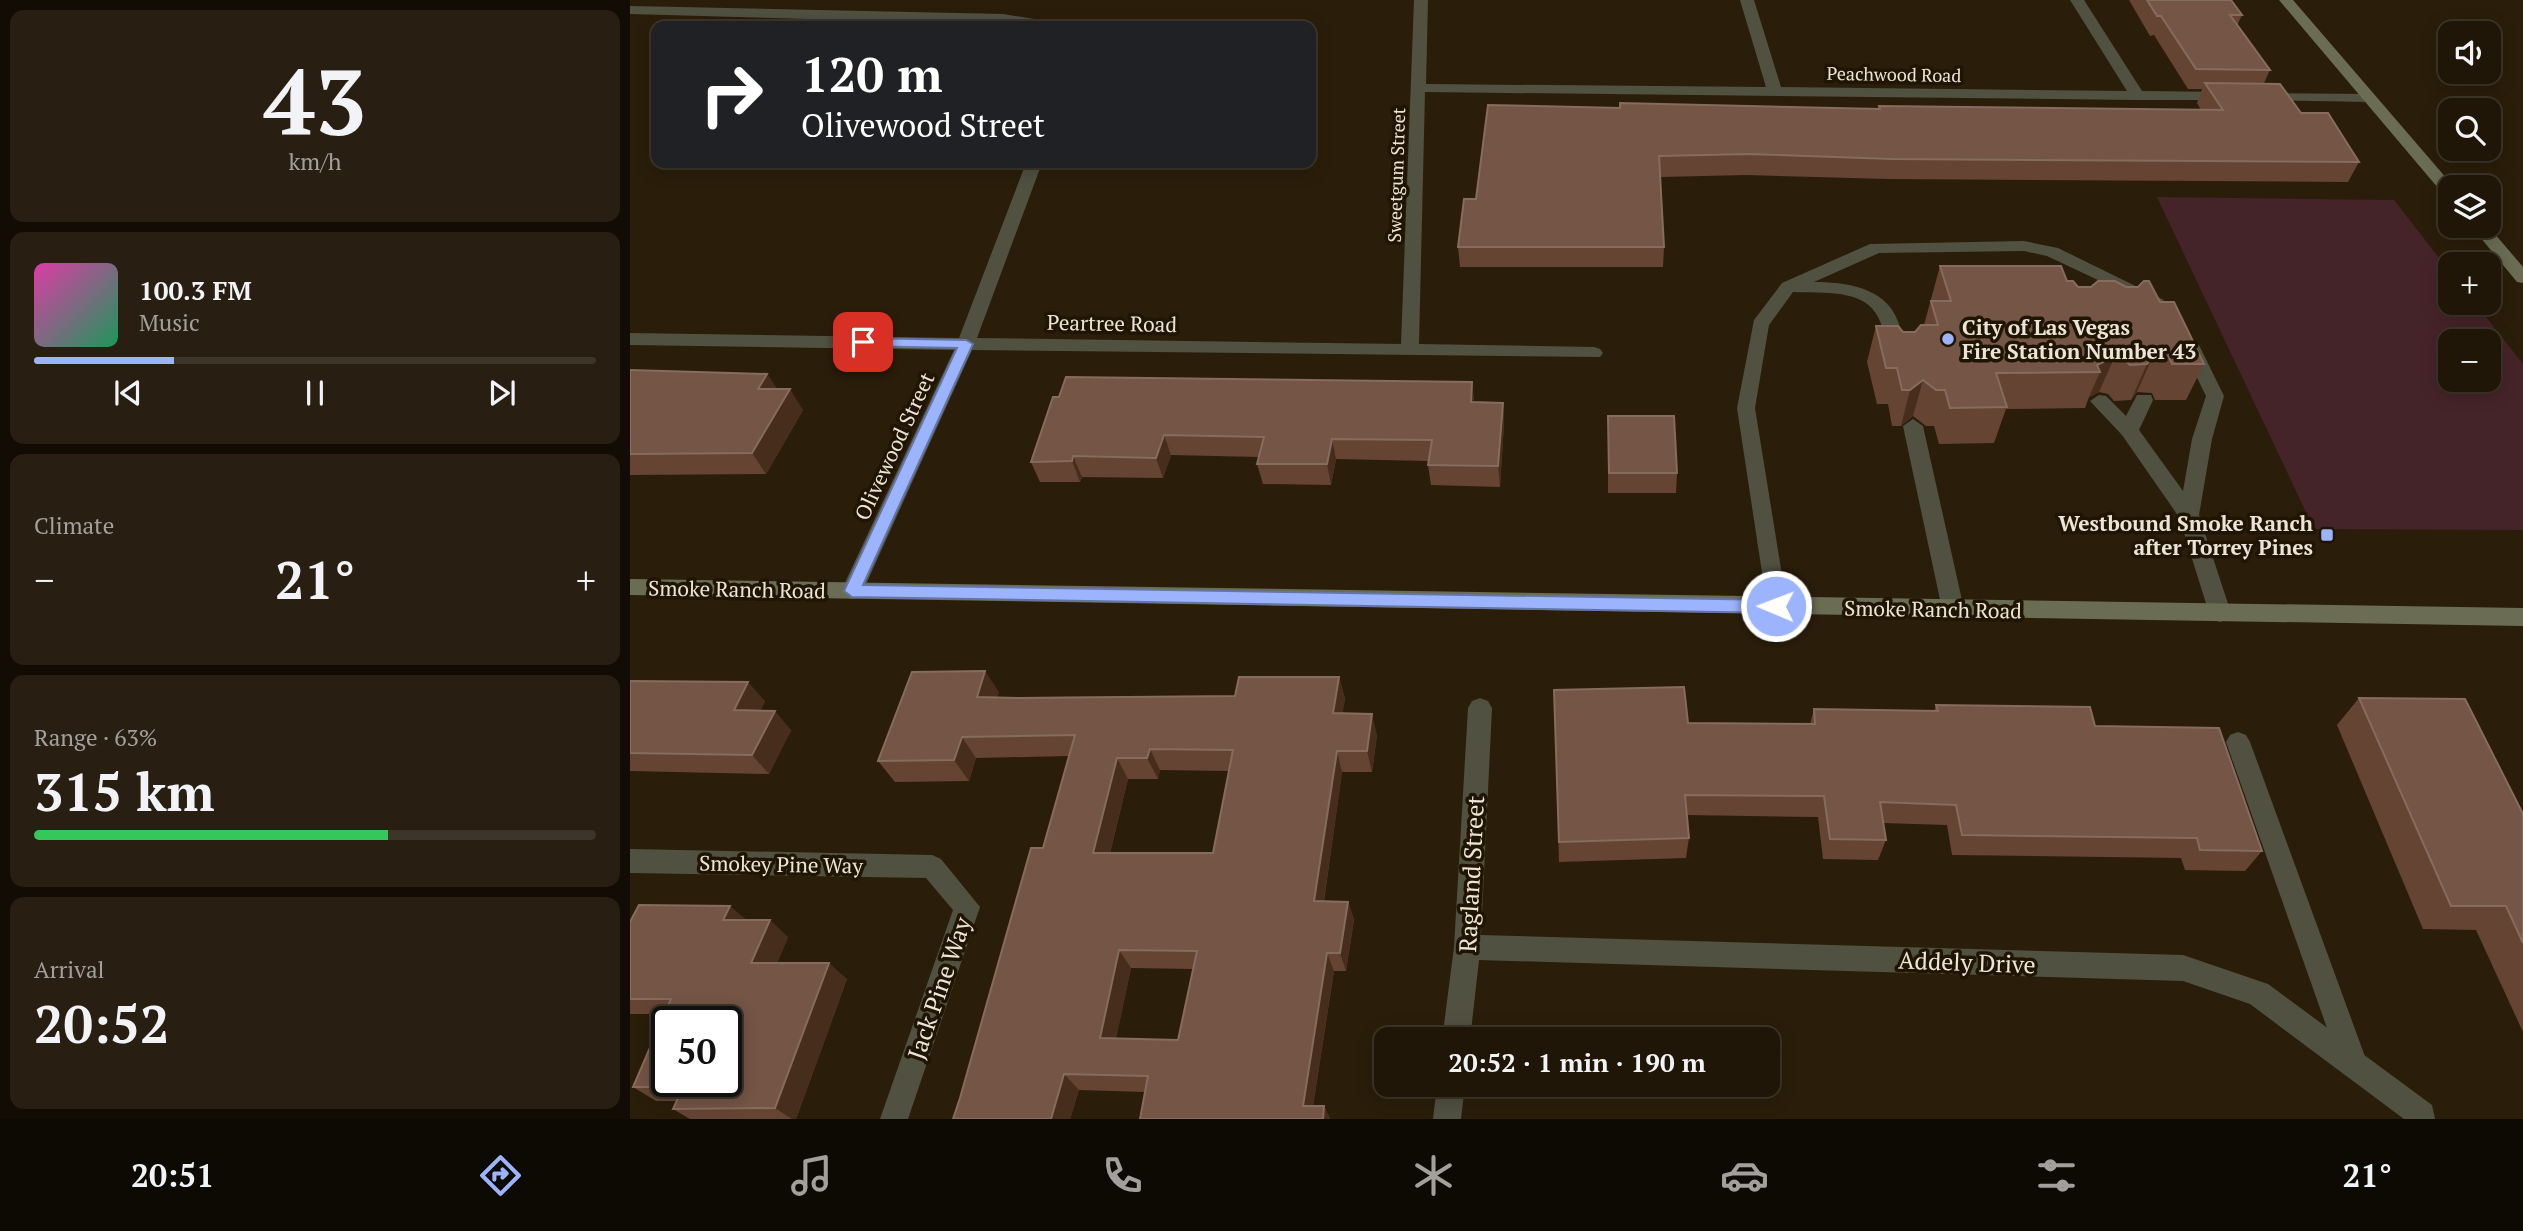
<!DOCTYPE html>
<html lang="en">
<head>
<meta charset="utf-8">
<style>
  body { margin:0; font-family:"PT Serif",serif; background:#281f12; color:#f1f3f6; height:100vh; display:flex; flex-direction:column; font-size:26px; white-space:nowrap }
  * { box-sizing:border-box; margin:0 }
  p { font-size:23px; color:#a29f9c }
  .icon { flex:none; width:38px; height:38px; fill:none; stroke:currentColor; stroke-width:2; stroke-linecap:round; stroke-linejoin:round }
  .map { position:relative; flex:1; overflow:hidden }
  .side { display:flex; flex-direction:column; gap:10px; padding:10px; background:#120c04; width:630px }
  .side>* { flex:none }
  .banner { position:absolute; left:21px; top:21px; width:665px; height:147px; border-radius:14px; box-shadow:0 4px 18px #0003,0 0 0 2px #3d3529; background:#202124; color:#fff; overflow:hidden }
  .fabs { position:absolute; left:1808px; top:21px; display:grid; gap:14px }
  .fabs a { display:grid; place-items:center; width:63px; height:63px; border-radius:14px; background:#201608; box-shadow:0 4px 18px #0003,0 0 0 2px #3d3529; font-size:35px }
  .speed { position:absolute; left:21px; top:1006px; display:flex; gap:14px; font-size:35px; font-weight:700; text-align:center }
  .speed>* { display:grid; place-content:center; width:91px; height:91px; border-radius:50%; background:#201608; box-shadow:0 4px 18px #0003,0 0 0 2px #3d3529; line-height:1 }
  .speed .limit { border:4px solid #111; border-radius:10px; background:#fff; color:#111 }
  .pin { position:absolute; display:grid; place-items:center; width:60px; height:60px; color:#fff; margin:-30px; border-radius:14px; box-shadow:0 4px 10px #0006 }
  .me { position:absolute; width:77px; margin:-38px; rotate:271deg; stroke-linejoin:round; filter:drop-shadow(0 0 5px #0008) }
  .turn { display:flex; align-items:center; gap:24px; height:147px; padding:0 35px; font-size:32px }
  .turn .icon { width:91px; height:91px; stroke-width:2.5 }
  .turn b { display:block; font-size:49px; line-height:60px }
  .big { font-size:52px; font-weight:800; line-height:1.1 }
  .side .tile { flex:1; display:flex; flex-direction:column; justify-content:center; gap:10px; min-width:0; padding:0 24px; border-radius:14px; background:#281f12 }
  .side .dial { align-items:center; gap:0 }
  .dial b { font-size:91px; line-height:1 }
  .song { display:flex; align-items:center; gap:21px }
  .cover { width:84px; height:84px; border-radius:10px; background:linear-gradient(135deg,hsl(320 70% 55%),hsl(150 70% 35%)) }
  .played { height:7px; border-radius:4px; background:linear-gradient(90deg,#9bb4fd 25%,#3d3529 25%) }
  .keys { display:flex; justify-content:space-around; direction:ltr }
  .heat { display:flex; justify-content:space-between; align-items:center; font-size:38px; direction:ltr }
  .charge { height:10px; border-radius:5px; background:linear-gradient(90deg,#34c759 63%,#3d3529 0) }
  .trip { position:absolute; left:744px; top:1027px; width:406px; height:70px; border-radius:14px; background:#201608; box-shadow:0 4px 18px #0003,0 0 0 2px #3d3529; font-weight:800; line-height:70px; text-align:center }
  .dock { display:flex; height:112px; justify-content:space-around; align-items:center; background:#0d0903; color:#a29f9c }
  .dock .icon { width:49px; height:49px }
  .dock .on { color:#9bb4fd }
  .dock b { font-size:32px; color:#f1f3f6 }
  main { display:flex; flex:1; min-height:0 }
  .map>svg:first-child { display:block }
</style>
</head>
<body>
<main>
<section class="side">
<div class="tile dial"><b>43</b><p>km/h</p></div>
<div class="tile">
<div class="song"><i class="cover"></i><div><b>100.3 FM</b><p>Music</p></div></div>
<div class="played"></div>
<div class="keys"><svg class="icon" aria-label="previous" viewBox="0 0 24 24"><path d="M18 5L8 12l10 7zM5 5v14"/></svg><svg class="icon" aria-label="pause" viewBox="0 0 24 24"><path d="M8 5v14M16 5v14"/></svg><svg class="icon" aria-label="next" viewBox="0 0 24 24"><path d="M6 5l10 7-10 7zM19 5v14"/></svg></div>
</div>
<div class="tile"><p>Climate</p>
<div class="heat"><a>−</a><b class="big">21°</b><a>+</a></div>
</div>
<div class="tile"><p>Range · 63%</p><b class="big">315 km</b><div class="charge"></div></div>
<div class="tile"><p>Arrival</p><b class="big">20:52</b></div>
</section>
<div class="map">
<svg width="1893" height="1119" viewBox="0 0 1893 1119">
  <rect width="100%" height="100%" fill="#2a1e0a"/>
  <path fill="#452429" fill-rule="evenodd" d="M1527,197L1764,200L1820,272V303H1845L1893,364V530L1684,529ZM1820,341H1858V380H1820Z"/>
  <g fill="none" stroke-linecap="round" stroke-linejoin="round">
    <g fill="#505141" fill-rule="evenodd">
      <path d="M1394,241L1428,248L1534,300L1525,306L1519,304L1417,256L1394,251L1249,253L1184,282C1215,282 1254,287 1267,319C1272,330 1273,341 1276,352L1273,356H1261C1254,345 1255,331 1249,319C1235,287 1191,294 1163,292L1139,325L1125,408L1157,606L1154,612L1146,615L1138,612L1107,408L1124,320L1152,283L1240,244Z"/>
      <polygon points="1560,339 1569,345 1594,396 1582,439 1569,515 1601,613 1598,619 1590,622 1582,619 1579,613 1549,517 1492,435 1460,401 1469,395 1476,396 1496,416 1507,395 1521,395 1523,400 1509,430 1553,491 1562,439 1576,396 1551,345"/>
      <polygon points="1283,419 1293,426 1334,609 1331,615 1323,618 1315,615 1312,609 1273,426"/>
      <polygon points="1608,732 1616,735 1620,742 1737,1062 1733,1072 1723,1076 1713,1072 1709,1062 1596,742 1600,735"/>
    </g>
    <g fill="#505141" fill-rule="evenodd">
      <polygon points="784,0 798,0 796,84 1136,87 1110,0 1124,0 1151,87 1497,91 1440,0 1454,0 1512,91 1596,92 1603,96 1596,100 1508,100 795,92 789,344 964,347 970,349 973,353 970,357 342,350 233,591 230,597 222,599 214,597 211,591 324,350 0,345 0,333 329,338 396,163 412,163 347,338 771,344"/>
      <polygon points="0,6 373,14 423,22 430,26 0,14"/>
      <polygon points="1632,93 1738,94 1745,98 1738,102 1627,100 1625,97"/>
      <polygon points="850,698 858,701 862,708 851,935 1553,955 1638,984 1802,1105 1805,1119 1774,1119 1620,1004 1553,981 849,960 840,1040 812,1040 824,947 838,708 842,701"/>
      <polygon points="0,849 302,855 311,859 350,907 278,1119 250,1119 323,910 296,878 0,873"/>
      <polygon points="807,1085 835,1085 831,1119 803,1119"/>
    </g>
    <g fill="#6a6d53" fill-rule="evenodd">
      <polygon points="1649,0 1663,0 1824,187 1820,187 1820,197 1814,195"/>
      <polygon points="1841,226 1858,226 1893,267 1893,283 1887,282"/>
      <polygon points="0,579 1893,608 1893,626 0,595"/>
    </g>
  </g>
  <g fill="#654434" fill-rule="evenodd">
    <polygon points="1499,0 1601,0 1612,15 1607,26 1640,70 1634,83 1729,162 1718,182 1258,179 1117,175 1030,177 1034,247 1033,267 830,267 828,247 846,199 990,108 1248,109 1249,106 1571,110 1567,103 1572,89 1558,89 1524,35 1520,36"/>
    <polygon points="1310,266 1437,281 1448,287 1496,287 1530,302 1574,364 1556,400 1525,400 1522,393 1507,392 1501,400 1484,401 1478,394 1469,392 1459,397 1455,408 1376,409 1364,443 1309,444 1304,426 1296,426 1283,416 1271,426 1262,426 1258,404 1247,404 1237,362 1246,326 1273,332 1285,332 1294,325"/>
    <polygon points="0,370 137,374 147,389 173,410 136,474 0,475"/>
    <polygon points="842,382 844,402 873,403 874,423 870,487 801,485 798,465 799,461 706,459 701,485 633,484 627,464 629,457 541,455 533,478 452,477 450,482 410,482 401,462 423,397"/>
    <polygon points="978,416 1047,473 1046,493 978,493"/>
    <path d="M709,677L715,699L712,713L747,735L742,772H712L694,901L718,902L724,920L716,971H704L683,1106H694L700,1119H510L515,1092L449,1090L440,1119H323L413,848L439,756L346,758L339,781L265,782L248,761L369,692L367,697L605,696ZM530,770L599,771L583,853H480L498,779H528ZM501,968L564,969L548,1040L486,1038Z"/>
    <polygon points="0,681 135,701 130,711 161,730 139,774 0,771"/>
    <polygon points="924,690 1058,723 1180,724 1184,709 1304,711 1306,705 1465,726 1632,851 1615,871 1555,870 1551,858 1322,855 1317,825 1253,823 1256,840 1248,860 1193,859 1188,817 1057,815 1059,838 1056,858 929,862"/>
    <polygon points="1729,698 1893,814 1893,1032 1846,930 1793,929 1707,725"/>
    <polygon points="116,920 158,937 147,963 217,979 166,1119 60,1119 43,1109 47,1101 26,1101 3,1087 35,1014 0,1014 0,922"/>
  </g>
  <g fill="#472e1c">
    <polygon points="1485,356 1469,392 1459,397 1470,372 1467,365"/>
    <polygon points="1523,356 1507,392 1501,400 1517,364"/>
    <polygon points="137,374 151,394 128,389"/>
    <polygon points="1293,380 1283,416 1271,426 1280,390"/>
    <polygon points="842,382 844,402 841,402"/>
    <polygon points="160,389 173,410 136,474 122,453"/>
    <polygon points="873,403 874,423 870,487 868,466"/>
    <polygon points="534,435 541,455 533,478 526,458"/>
    <polygon points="702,439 706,459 701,485 697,464"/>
    <polygon points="443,456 452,477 450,482 442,461"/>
    <polygon points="355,671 369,692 360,719 347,697"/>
    <polygon points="709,677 715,699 709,735 703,713"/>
    <polygon points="118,682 135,701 121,729 104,710"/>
    <polygon points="145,711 161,730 139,774 122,755"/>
    <polygon points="742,714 747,735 742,772 737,751"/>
    <polygon points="332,737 346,758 339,781 324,760"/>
    <polygon points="520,749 530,770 528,779 517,758"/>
    <polygon points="707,751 712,772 691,920 684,901"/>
    <polygon points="487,758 498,779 475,872 463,853"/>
    <polygon points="718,902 724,920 716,971 710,953"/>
    <polygon points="100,906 119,922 93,920"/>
    <polygon points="140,920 158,937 140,979 121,963"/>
    <polygon points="489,950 501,968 483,1054 470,1038"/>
    <polygon points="697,953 704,971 681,1119 673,1106"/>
    <polygon points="199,963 217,979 166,1119 162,1119 145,1108"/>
    <polygon points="434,1074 449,1090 440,1119 421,1119"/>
    <polygon points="694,1106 700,1119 693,1119"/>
  </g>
  <g fill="#745546" stroke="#866c5d" stroke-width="2" fill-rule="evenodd">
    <polygon points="1517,0 1601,0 1612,15 1600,15 1640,70 1566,69 1531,16 1527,16"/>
    <polygon points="1575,83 1650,84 1671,113 1698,113 1729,162 1262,159 1119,154 1029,156 1034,247 828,247 834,199 846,199 858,105 990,108 990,103 1250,109 1249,106 1593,110"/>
    <polygon points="1310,266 1431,266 1437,281 1443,281 1448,287 1461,287 1468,281 1485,281 1496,287 1508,287 1514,281 1519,281 1530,302 1544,302 1574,364 1542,364 1539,357 1523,356 1517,364 1500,365 1493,358 1485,356 1467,365 1470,372 1366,373 1377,407 1320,408 1315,390 1306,390 1293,380 1280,390 1272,390 1267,368 1256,368 1246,326 1268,326 1273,332 1285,332 1291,325 1308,325 1301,301 1321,301"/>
    <polygon points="0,370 137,374 128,389 160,389 122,453 0,454"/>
    <polygon points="436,377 842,382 841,402 873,403 868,466 798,465 802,440 702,439 697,464 627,464 634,437 534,435 526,458 443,456 442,461 401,462 423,397 429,397"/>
    <polygon points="978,416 1044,416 1047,473 979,473"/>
    <path d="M355,671L347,697L390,698L605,696L609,677H709L703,713L742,714L737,751H707L684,901L718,902L710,953H697L673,1106H694L693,1119H510L518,1076L434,1074L421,1119H323L330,1098L401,848H413L445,735L332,737L324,760L248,761L282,672ZM520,749L603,750L583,853H463L487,758H517ZM489,950L567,951L548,1040L470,1038Z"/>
    <polygon points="0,681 118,682 104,710 145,711 122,755 0,753"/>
    <polygon points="1054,687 1058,723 1185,724 1184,709 1308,711 1306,705 1460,707 1465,726 1589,728 1632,851 1570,850 1567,838 1332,835 1326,805 1250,802 1256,840 1200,839 1194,796 1055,795 1059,838 929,842 924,690"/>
    <polygon points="1729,698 1835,699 1893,814 1893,943 1876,906 1821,906"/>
    <path d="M9,905L100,906L93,920H140L121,963H199L145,1108L43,1109L53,1087H3L41,999H0V922ZM37,1022H96V1082H37Z"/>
  </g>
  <polygon fill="#9bb4fd" stroke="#6575a4" stroke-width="2" points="233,338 336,340 343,344 233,585 1146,600 1154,606 1146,613 222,597 214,591 327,348 228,346 228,339"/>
  <g fill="#9bb4fd" stroke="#201502" stroke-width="2.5">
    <circle cx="1318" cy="339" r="7"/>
    <rect x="1690" y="528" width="14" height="14" rx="3.5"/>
  </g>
  <g text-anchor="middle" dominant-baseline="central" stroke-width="7" stroke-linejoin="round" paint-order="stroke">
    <g font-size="18" fill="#ece4d8" stroke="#201502">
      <text transform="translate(1264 74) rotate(1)">Peachwood Road</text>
      <text transform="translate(766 175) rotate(-88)">Sweetgum Street</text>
    </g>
    <g font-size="21" fill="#ece4d8" stroke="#201502">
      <text transform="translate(482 323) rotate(1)">Peartree Road</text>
      <text transform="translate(264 446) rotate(-65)">Olivewood Street</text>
      <text transform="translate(107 589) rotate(1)">Smoke Ranch Road</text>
      <text transform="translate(1303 609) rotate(1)">Smoke Ranch Road</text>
      <text transform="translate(151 864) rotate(1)">Smokey Pine Way</text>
    </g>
    <g font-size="21" font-weight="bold" fill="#ece4d8" stroke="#201502" text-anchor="start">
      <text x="1332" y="327">City of Las Vegas<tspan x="1332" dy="24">Fire Station Number 43</tspan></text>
      <text x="1683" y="523" text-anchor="end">Westbound Smoke Ranch<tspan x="1683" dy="24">after Torrey Pines</tspan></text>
    </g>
    <g font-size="24" fill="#ece4d8" stroke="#201502">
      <text transform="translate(841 874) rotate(-87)">Ragland Street</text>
      <text transform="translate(1337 962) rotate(2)">Addely Drive</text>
      <text transform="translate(309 988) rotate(-71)">Jack Pine Way</text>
    </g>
  </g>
</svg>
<div class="fabs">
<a><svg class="icon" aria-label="sound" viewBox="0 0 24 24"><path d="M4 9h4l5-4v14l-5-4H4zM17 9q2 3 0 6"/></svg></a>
<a><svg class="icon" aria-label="search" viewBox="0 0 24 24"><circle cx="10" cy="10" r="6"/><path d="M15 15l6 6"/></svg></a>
<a><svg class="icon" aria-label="layers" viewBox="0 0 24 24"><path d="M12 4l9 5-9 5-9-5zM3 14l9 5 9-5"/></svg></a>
<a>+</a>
<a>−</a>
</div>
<div class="speed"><div class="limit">50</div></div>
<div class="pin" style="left:233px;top:342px;background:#d93025"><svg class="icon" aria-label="arrive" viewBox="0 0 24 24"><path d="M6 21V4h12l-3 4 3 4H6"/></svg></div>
<svg class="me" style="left:1146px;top:606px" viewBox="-20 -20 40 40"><circle r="17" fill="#9bb4fd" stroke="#fff" stroke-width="3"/><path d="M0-11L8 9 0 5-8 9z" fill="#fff"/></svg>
<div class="trip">20:52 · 1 min · 190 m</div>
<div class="banner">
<div class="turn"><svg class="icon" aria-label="right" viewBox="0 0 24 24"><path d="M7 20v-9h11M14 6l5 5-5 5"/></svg><div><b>120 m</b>Olivewood Street</div></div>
</div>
</div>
</main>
<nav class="dock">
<b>20:51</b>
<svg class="icon on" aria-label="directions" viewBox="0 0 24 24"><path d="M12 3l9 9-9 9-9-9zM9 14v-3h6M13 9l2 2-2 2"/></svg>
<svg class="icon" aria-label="music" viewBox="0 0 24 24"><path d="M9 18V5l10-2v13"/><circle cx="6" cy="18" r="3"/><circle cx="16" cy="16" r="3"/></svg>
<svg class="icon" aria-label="phone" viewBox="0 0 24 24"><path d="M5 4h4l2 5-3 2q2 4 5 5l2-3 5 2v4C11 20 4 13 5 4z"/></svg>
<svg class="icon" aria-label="climate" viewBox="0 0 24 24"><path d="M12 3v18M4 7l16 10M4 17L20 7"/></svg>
<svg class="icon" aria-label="car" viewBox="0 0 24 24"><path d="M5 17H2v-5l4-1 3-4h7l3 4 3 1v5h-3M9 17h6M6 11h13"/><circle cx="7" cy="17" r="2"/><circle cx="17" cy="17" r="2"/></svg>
<svg class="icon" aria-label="filters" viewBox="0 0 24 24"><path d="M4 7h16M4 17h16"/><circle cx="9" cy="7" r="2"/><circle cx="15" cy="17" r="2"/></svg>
<b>21°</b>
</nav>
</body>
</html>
